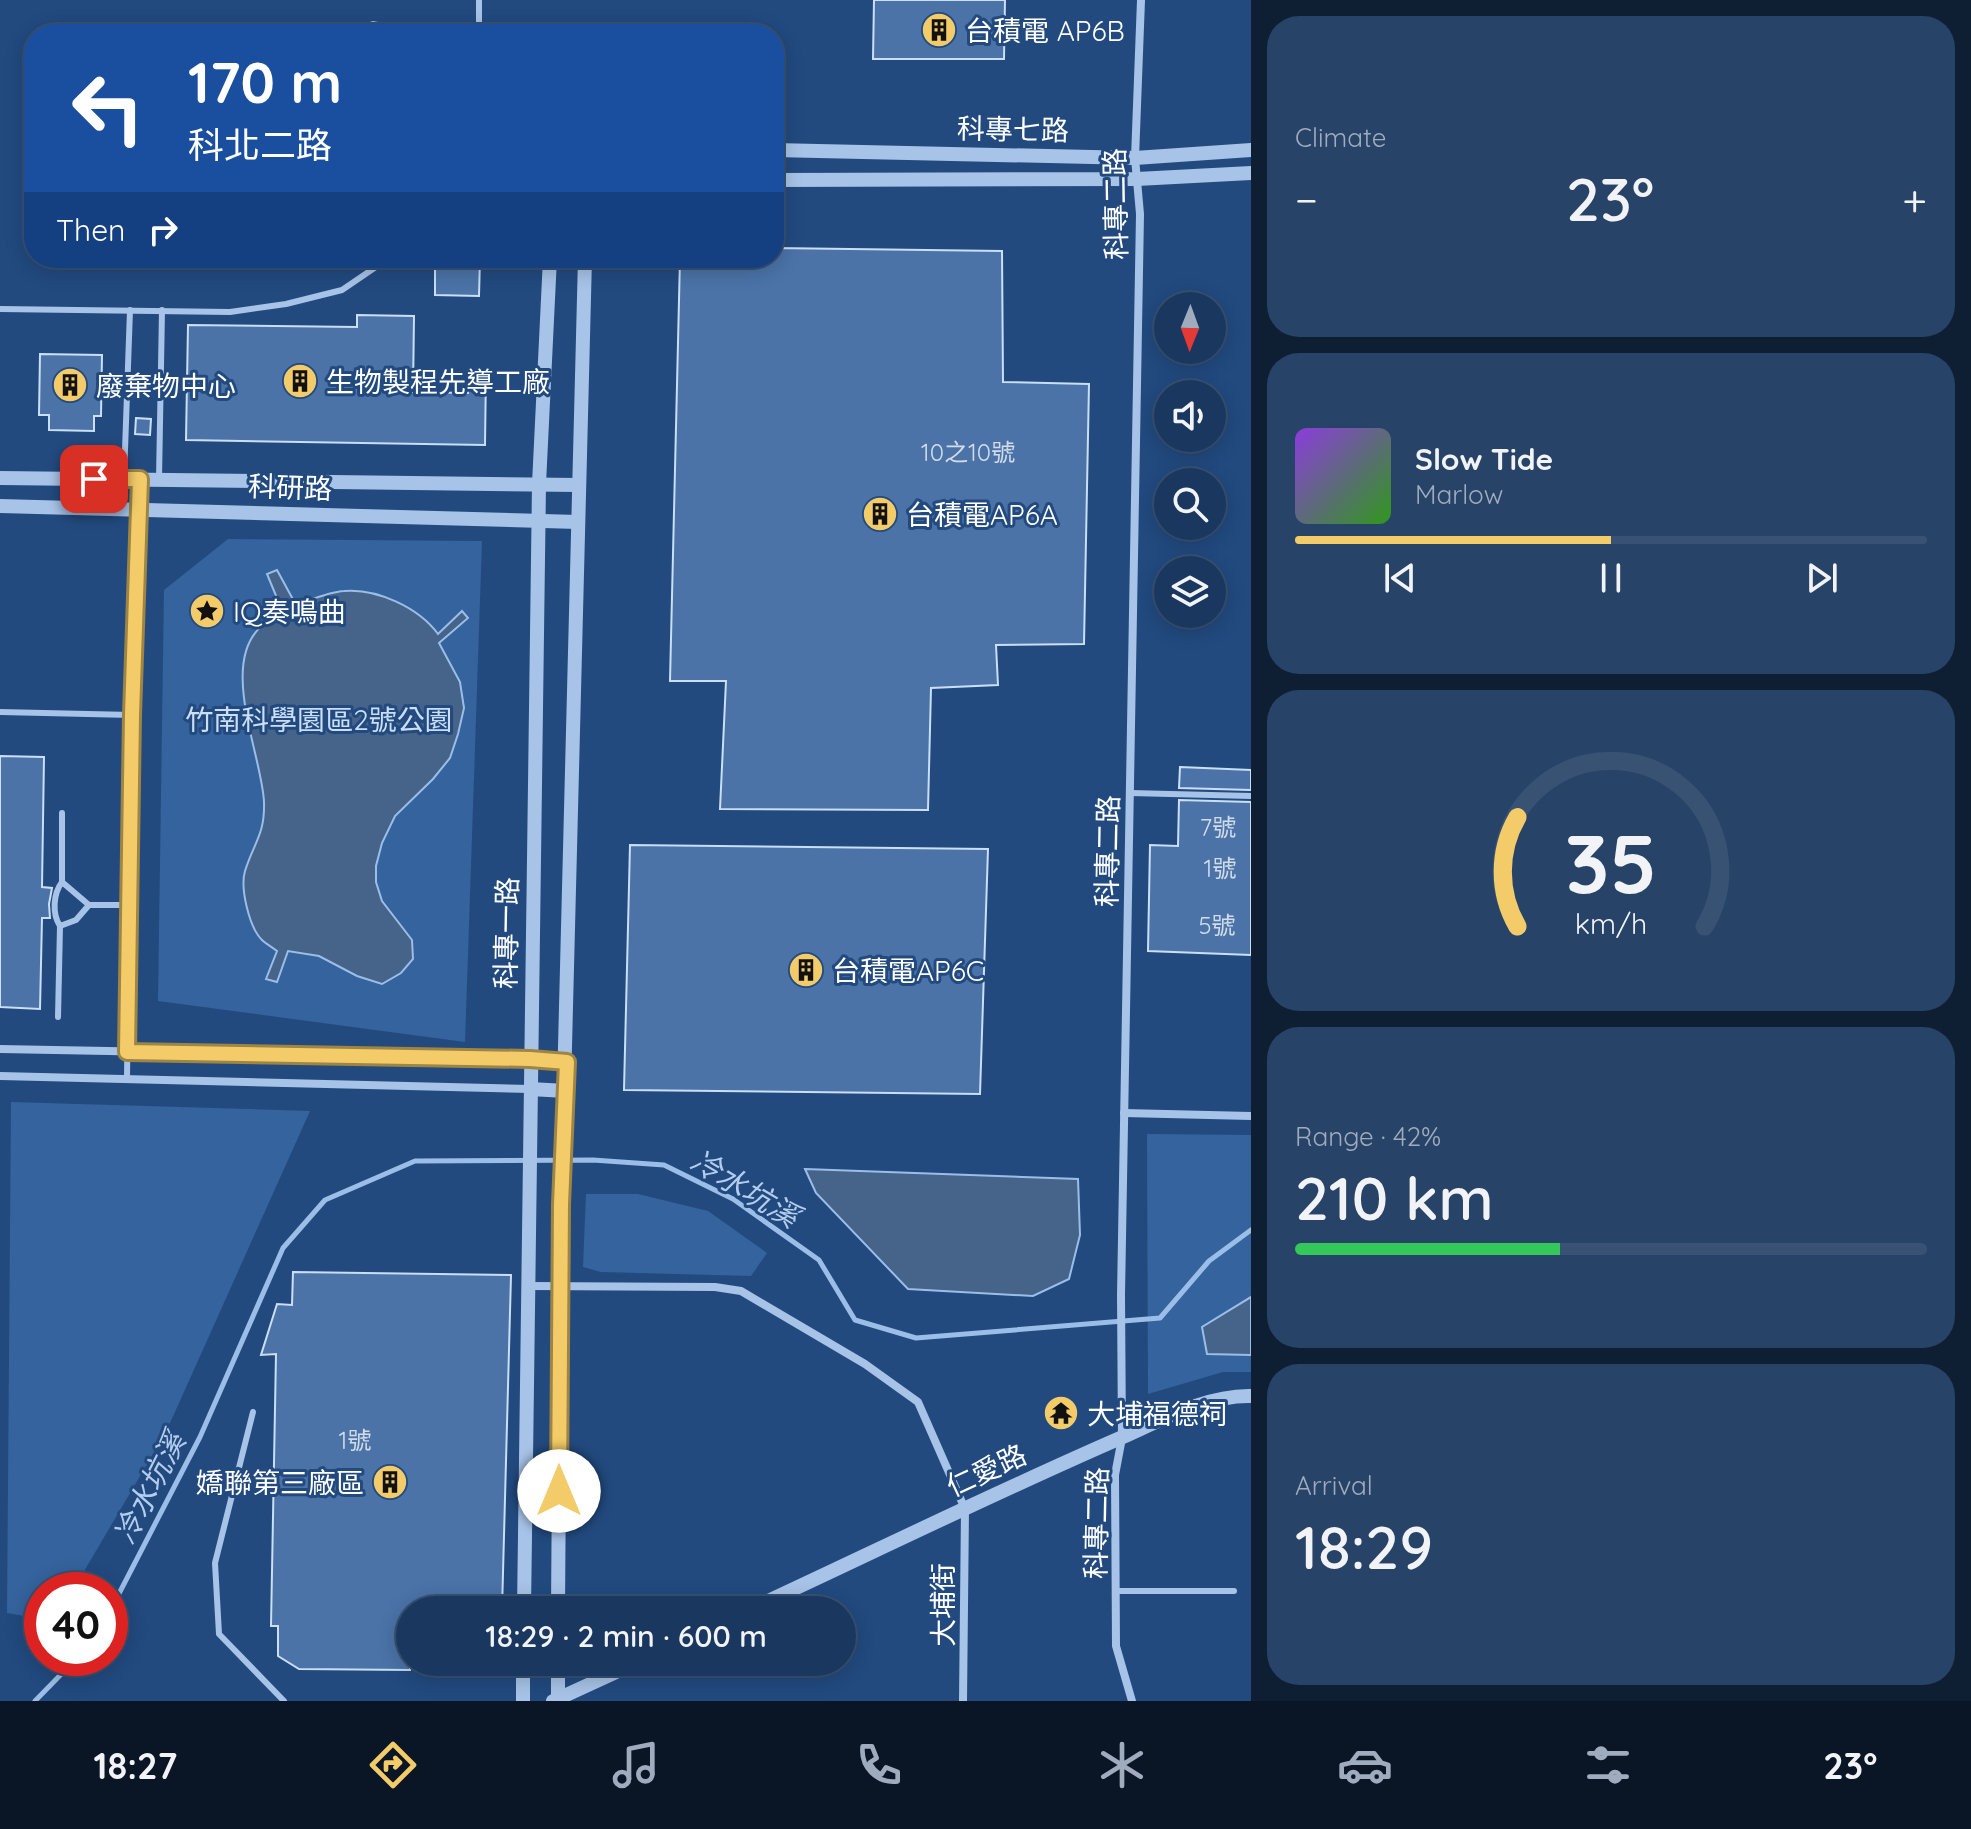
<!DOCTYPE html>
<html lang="en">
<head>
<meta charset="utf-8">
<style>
  body { margin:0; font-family:Quicksand,"Noto Sans TC",sans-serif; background:#274368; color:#f1f3f6; height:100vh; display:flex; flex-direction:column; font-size:30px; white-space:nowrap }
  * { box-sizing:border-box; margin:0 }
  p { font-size:26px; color:#9facbd }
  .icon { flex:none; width:44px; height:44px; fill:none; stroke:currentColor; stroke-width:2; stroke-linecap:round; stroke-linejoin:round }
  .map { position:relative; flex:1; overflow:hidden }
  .details { display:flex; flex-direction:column; gap:16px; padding:16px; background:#0e1f34; width:720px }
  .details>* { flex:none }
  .hud { position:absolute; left:24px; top:24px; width:760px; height:244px; border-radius:32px; box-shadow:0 4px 20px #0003,0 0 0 2px #385274; background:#1a4fa0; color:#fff; overflow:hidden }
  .needle { width:52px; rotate:181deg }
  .fabs { position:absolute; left:1154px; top:292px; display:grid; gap:16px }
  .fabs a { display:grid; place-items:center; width:72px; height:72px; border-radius:50%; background:#1a385f; box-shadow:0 4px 20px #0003,0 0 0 2px #385274; font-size:40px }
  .speed { position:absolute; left:24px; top:1572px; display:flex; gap:16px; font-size:40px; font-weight:700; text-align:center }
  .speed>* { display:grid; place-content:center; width:104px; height:104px; border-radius:50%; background:#1a385f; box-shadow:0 4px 20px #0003,0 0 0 2px #385274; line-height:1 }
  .speed .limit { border:12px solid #d22; background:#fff; color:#111 }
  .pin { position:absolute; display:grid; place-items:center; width:68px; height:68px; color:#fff; margin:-34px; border-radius:16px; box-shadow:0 4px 12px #0006 }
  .me { position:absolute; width:88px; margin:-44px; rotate:0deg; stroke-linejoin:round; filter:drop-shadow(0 0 6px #0008) }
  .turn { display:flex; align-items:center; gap:28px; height:168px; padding:0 32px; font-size:36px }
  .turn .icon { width:104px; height:104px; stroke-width:2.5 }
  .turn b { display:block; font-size:56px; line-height:68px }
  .then { display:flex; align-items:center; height:76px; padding:0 32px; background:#0003; gap:16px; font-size:30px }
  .big { font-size:60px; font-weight:600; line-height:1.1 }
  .details .card { flex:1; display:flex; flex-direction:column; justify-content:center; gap:12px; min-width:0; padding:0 28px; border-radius:32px; background:#274368 }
  .details .dial { align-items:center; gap:0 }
  .dial svg { height:208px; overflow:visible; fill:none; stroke:#385274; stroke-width:7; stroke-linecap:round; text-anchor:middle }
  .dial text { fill:#f1f3f6; stroke:none }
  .song { display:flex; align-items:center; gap:24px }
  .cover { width:96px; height:96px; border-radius:12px; background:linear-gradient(135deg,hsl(270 70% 55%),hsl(110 70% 35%)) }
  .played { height:8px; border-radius:4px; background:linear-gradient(90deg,#f3cc69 50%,#385274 50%) }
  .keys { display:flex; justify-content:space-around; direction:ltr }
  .heat { display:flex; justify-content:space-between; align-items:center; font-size:44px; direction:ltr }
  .charge { height:12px; border-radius:6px; background:linear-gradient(90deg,#34c759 42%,#385274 0) }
  .trip { position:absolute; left:396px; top:1596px; width:460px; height:80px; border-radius:40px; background:#1a385f; box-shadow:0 4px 20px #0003,0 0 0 2px #385274; font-weight:600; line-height:80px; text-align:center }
  .menu { display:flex; height:128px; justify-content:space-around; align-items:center; background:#0a1626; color:#9facbd }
  .menu .icon { width:56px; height:56px }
  .menu .selected { color:#f3cc69 }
  .menu b { font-size:36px; color:#f1f3f6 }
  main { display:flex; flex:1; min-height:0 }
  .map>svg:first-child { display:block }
</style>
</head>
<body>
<main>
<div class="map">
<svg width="1251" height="1701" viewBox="0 0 1251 1701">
  <rect width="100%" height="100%" fill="#224a7f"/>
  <g fill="#35639d">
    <polygon points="228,539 482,541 465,1042 158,1001 164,590"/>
    <polygon points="11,1102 310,1111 166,1432 73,1590 42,1590 42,1619 7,1613"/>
    <polygon points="1147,1134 1251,1135 1251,1372 1223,1372 1148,1394"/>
    <polygon points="586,1194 638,1194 708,1211 767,1253 751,1276 601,1272 583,1267"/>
  </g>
  <g fill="#46638a" stroke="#9bbee8" stroke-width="2">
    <polygon points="373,22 393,26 402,34 352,34 354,28"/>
    <path d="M277,570L296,605C311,600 328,592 344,591C377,588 419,608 438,634L462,611L468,618L439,643L460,682L464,708L458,734L450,758L433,779L395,816L382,843L376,866V882L382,901L412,940L413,959L401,973L382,984L357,976L319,956L288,951L277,982L266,979L277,951C272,947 266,944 262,940C249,927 240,888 245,871C254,842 265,835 264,802C262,754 215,656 267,622C272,619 279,617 284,615L267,574Z"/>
    <polygon points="805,1169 1078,1179 1080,1235 1069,1279 1033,1296 908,1289 816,1193"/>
    <polygon points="1251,1297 1251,1355 1207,1354 1202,1327"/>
  </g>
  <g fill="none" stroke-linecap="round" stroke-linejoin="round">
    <g stroke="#9bbee8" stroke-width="5">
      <polyline points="110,1611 200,1437 283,1248 325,1200 415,1161 593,1160 664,1165 733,1199 819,1260 855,1320 916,1338 1160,1318 1209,1261 1251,1230"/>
      <polyline points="35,1701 77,1658"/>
    </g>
  </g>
  <g fill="#4b73a8" stroke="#cadef5" stroke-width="2">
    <polygon points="874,0 1005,0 1004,59 873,59"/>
    <polygon points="774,248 1002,251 1003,382 1089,384 1084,644 996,645 998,685 931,688 928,810 720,809 726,681 670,681 680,258 774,258"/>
    <polygon points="435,258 480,258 479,296 435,295"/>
    <polygon points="357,315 414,316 413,392 468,393 468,369 486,370 485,445 186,440 188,325 357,327"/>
    <polygon points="40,354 102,355 101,416 94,416 94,431 49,430 49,415 39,415"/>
    <polygon points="136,418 151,419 150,435 135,434"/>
    <polygon points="0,756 44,757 42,887 52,888 49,904 50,918 42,918 40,1009 0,1007"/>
    <polygon points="1180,767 1251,770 1251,790 1179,788"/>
    <polygon points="1179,800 1251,802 1251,955 1148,951 1150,845 1178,846"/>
    <polygon points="630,845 988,849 980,1094 624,1090"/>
    <polygon points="293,1272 511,1275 502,1610 410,1610 410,1670 299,1669 278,1656 278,1626 271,1626 276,1354 261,1355 277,1304 292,1305"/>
  </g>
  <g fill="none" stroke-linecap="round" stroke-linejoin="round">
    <g stroke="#a7c3e7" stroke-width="6">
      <polyline points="479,34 479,0"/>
      <polyline points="0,309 230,312 286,304 342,290 389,258"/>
      <polyline points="124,478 130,310"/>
      <polyline points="159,479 162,310"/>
      <polyline points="0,712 132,715"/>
      <polyline points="1130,793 1251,796"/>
      <polyline points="62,813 62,882"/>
      <path d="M89,905L76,920L60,926C52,914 53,894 62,882L89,905H129"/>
      <polyline points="58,1017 60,926"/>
      <polyline points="127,1078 132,715 140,479"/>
      <polyline points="253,1412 215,1563 219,1634 284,1701"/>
      <polyline points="1116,1591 1234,1591"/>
    </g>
    <g stroke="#a7c3e7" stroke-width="8">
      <polyline points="0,1049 530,1059"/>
      <polyline points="0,1076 530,1089"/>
      <polyline points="1124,1113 1251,1116"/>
      <polyline points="528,1286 715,1287 741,1291 865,1364 918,1402 965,1509 963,1701"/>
      <polyline points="1132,1701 1116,1646 1115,1475 1122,1438 1121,1295 1140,214 1135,158 1141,0"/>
    </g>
    <g stroke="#a7c3e7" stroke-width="14">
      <polyline points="774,150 1135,158 1251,150"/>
      <polyline points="774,180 1137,179 1251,173"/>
      <polyline points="0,478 578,485"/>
      <polyline points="0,506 578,522"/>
      <polyline points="530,1059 567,1062"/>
      <polyline points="530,1089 566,1091"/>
      <polyline points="524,1610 539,484 550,258"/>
      <polyline points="558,1610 561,1204 585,258"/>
      <path d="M749,1610C874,1552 998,1491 1125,1436C1163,1419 1208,1395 1251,1396"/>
      <polyline points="523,1701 523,1662"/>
      <polyline points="553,1701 638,1662"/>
      <polyline points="558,1701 558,1662"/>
    </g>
  </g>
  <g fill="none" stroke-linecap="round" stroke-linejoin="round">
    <g stroke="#9e8544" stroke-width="20">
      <polyline id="route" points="94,479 140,479 132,715 127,1052 530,1059 567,1062 561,1204 559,1491"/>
    </g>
    <use href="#route" stroke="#f3cc69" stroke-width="14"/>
  </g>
  <defs>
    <g id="building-disc" transform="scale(1.8)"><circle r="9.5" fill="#f3cc69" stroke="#224a7f"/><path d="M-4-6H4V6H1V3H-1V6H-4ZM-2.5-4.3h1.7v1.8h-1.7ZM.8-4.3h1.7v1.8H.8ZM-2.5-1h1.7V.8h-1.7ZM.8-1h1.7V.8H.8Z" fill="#111"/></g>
    <g id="sight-disc" transform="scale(1.8)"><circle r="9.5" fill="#f3cc69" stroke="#224a7f"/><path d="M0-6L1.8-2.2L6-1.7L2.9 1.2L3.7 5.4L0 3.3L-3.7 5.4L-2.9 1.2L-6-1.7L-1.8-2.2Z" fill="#111"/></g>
    <g id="temple-disc" transform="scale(1.8)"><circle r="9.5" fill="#f3cc69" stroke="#224a7f"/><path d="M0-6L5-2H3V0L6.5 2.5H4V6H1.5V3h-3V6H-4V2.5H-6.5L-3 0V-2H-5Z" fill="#111"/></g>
  </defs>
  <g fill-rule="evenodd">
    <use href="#building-disc" x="939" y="30"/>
    <use href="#building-disc" x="300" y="381"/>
    <use href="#building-disc" x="70" y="385"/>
    <use href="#building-disc" x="880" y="514"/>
    <use href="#sight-disc" x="207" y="611"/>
    <use href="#building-disc" x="806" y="970"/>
    <use href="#temple-disc" x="1061" y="1413"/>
    <use href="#building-disc" x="390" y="1482"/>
  </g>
  <g text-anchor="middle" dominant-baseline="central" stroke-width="6" stroke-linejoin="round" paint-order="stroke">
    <g font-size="24" fill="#d2dce9">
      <text x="968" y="452">10之10號</text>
      <text x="1218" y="827">7號</text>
      <text x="1220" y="868">1號</text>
      <text x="1217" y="925">5號</text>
      <text x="355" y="1440">1號</text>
    </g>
    <g font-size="28" fill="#fff" stroke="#224a7f" text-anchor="start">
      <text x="965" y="30">台積電 AP6B</text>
      <text x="326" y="381">生物製程先導工廠</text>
      <text x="96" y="385">廢棄物中心</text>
      <text x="906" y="514">台積電AP6A</text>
      <text x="233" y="611">IQ奏鳴曲</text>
      <text x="832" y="970">台積電AP6C</text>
      <text x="1087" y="1413">大埔福德祠</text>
      <text x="364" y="1482" text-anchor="end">嬌聯第三廠區</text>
    </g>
    <g font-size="28" fill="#fff" stroke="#224a7f">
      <text transform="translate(1013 129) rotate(1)">科專七路</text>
      <text transform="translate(1115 204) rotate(-91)">科專二路</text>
      <text transform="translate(290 487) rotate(2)">科研路</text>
      <text transform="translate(1107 851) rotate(-89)">科專二路</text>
      <text transform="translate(506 933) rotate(-89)">科專一路</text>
      <text transform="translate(986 1470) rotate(-25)">仁愛路</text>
      <text transform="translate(1096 1523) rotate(-89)">科專二路</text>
      <text transform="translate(942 1605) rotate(-90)">大埔街</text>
    </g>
    <g font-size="28" fill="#cadef5" stroke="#224a7f">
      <text x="319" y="719">竹南科學園區2號公園</text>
    </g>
    <g font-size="30" font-style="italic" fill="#b2cdee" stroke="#224a7f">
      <text transform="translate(745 1188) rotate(31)">冷水坑溪</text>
      <text transform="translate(149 1488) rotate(-63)">冷水坑溪</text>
    </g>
  </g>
</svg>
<div class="fabs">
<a><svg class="needle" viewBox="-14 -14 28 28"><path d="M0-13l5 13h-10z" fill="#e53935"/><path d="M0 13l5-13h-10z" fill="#9facbd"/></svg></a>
<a><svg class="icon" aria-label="sound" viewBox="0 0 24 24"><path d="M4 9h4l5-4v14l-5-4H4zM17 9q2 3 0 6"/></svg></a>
<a><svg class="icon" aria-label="search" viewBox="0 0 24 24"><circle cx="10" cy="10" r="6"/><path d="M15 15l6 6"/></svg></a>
<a><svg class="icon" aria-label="layers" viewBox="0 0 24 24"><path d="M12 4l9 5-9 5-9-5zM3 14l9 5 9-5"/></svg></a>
</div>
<div class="speed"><div class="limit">40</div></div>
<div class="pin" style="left:94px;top:479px;background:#d93025"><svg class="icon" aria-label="arrive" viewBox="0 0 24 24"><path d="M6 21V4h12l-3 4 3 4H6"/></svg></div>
<svg class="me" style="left:559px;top:1491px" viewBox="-20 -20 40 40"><circle r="19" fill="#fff"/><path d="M0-13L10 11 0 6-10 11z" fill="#f3cc69"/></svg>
<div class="trip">18:29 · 2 min · 600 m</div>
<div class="hud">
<div class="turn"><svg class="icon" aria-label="left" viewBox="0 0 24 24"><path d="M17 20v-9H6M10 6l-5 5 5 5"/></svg><div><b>170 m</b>科北二路</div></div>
<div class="then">Then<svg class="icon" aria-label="right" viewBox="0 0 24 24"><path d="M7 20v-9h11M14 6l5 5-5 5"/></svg></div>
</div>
</div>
<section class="details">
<div class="card"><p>Climate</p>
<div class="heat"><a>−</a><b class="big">23°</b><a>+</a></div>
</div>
<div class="card">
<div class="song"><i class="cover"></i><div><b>Slow Tide</b><p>Marlow</p></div></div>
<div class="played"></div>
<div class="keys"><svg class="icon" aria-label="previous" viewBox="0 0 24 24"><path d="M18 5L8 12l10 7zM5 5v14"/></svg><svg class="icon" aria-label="pause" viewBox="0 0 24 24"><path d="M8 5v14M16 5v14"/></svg><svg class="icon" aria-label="next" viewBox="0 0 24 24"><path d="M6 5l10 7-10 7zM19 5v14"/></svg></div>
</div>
<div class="card dial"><svg viewBox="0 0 100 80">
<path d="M14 69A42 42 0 1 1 86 69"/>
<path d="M14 69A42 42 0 0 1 14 27" stroke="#f3cc69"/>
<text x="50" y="56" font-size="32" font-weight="700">35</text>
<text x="50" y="72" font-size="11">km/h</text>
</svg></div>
<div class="card"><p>Range · 42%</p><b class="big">210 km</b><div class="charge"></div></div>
<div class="card"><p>Arrival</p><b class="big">18:29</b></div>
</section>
</main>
<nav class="menu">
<b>18:27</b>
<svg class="icon selected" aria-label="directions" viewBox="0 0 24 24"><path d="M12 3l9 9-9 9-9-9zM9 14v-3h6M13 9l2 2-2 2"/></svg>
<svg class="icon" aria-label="music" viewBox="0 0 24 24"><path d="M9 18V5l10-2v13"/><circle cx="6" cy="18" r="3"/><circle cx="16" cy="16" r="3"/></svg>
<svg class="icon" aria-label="phone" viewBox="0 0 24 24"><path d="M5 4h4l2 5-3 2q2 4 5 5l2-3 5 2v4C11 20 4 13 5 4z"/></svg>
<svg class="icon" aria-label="climate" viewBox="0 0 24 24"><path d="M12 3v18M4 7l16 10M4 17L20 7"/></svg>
<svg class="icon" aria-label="car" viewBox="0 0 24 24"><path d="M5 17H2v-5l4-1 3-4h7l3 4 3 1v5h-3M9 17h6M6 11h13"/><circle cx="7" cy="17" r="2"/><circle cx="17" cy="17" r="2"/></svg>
<svg class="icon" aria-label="filters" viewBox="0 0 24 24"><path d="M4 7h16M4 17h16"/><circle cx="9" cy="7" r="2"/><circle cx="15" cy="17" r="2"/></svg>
<b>23°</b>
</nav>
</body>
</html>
